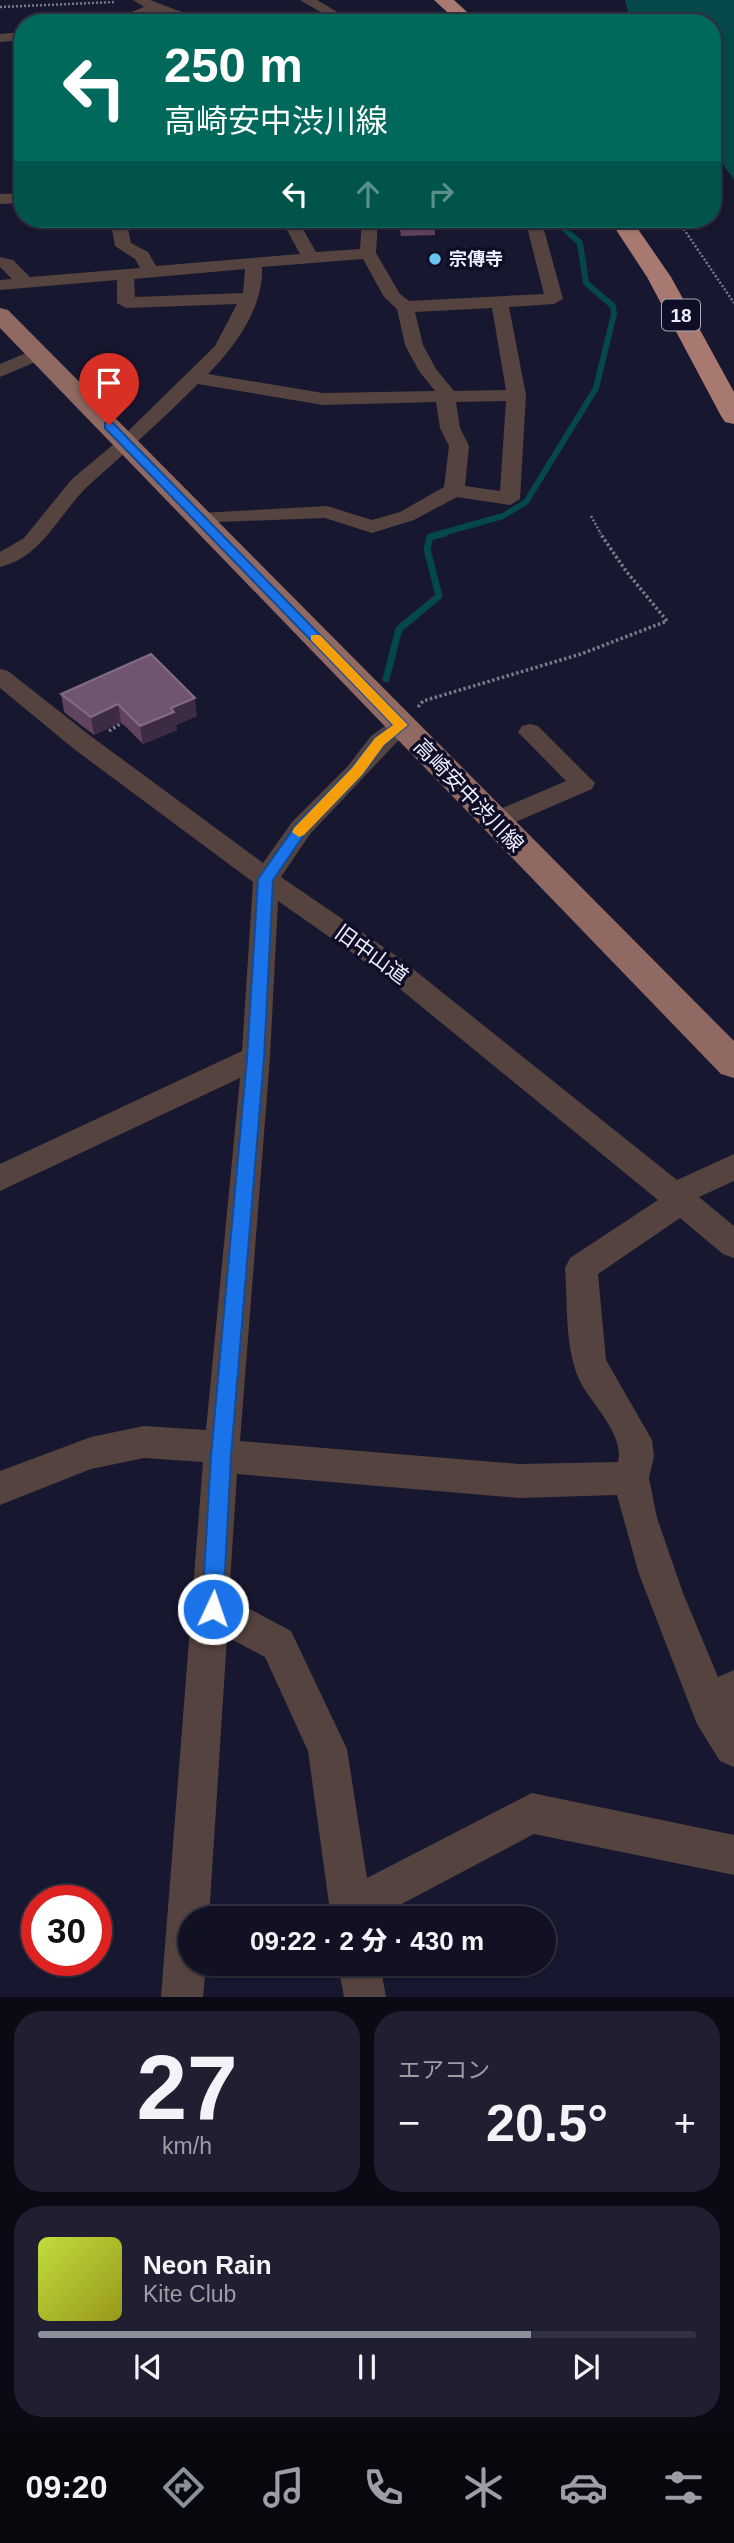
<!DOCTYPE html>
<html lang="ja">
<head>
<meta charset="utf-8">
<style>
  body { margin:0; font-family:Helvetica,"Noto Sans JP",sans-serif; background:#1f1f31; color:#f1f3f6; height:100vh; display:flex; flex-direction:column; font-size:26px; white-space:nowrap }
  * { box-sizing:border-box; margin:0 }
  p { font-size:23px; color:#9c9da6 }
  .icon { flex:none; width:38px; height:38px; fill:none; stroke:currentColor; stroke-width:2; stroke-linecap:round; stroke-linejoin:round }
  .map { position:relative; height:1997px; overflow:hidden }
  .panel { display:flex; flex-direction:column; gap:14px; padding:14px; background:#0a0914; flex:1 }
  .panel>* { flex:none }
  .guide { position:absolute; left:14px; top:14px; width:707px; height:214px; border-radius:28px; box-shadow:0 2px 5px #0004,0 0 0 2px #313141; background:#00695c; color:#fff; overflow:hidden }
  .speed { position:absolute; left:21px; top:1885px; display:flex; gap:14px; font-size:35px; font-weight:700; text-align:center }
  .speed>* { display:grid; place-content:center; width:91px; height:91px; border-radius:50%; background:#121124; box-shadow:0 2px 5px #0004,0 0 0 2px #313141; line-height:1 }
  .speed .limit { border:10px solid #d22; background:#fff; color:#111 }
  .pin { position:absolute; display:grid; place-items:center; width:60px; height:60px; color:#fff; margin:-72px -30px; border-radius:50% 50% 50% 0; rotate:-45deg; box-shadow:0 0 7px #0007 }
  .pin .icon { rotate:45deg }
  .me { position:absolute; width:77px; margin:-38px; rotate:3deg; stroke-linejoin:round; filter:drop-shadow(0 0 5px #0008) }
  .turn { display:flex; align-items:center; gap:24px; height:147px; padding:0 35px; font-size:32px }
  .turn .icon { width:91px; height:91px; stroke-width:2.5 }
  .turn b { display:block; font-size:49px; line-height:60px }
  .lanes { display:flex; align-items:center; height:66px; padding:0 35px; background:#0003; justify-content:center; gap:35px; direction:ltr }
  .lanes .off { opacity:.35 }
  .big { font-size:52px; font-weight:800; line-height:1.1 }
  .panel .widget { flex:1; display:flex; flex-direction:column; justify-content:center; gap:10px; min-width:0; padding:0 24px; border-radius:28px; background:#1f1f31 }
  .panel .dial { align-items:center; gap:0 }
  .dial b { font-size:91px; line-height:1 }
  .song { display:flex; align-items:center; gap:21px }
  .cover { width:84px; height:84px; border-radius:10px; background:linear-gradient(135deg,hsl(70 70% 55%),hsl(60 70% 35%)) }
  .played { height:7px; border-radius:4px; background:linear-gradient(90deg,#8c9099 75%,#313141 75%) }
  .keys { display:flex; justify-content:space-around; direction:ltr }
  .heat { display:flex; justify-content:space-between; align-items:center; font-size:38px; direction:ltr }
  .panel .tiles { flex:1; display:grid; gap:14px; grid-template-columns:1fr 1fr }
  .widget:last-child { grid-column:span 2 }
  .trip { position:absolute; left:178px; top:1906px; width:378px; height:70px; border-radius:35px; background:#121124; box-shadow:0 2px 5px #0004,0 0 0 2px #313141; font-weight:800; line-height:70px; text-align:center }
  .menu { display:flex; height:112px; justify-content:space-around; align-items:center; background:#07070e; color:#9c9da6 }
  .menu .icon { width:49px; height:49px }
  .menu .current { color:#8c9099 }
  .menu b { font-size:32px; color:#f1f3f6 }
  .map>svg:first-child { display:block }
</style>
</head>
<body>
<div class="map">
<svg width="734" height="1997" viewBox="0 0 734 1997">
  <rect width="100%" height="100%" fill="#181730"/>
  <polygon fill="#05484a" points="625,0 734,0 734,180 712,148 712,23 631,23"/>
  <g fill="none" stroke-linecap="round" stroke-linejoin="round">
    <polyline stroke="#05484a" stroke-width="4.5" points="551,219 572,236"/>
    <polyline stroke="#05484a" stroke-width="6" points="439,534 503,516 526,502 596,388 614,314 613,306 586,283 580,243 570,234"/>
    <polyline stroke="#05484a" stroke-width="7" points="386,679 399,629 439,596 427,549 430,537 445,533"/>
    <g stroke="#79798e" stroke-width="2.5" stroke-dasharray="2 2" stroke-linecap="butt">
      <polyline points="0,7 115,2"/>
      <polyline points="491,15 500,23"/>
      <polyline points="677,219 734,303"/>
      <polyline points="591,516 601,534"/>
    </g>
    <g stroke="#79798e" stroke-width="3.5" stroke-dasharray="2.5 2.5" stroke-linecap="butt">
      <polyline points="418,707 423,701 581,654 667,621 626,571 600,533"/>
      <polyline points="109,731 123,722"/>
    </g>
    <g fill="#55433f" fill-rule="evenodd">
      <polygon points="133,0 150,0 211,23 189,23 155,12 126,23 105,23 144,7"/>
      <polygon points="300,0 317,0 356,23 339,23"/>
      <polygon points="441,12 446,13 446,19 401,23"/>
      <polygon points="23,32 23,40 0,42 0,34"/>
      <polygon points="23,193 23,203 0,204 0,194"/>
      <path d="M110,219H126L131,243L148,252L156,266L300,254L281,219H297L316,252L360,249L362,219H378L376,253L400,294L409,301L544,294L525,219H541L563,299L554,304L509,307L526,395L520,499L510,505L457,497L414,520L372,533L325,518L192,523L189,519L199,513L327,506L372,520L400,512L444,487L449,446L440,428L436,402L323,405L198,384C163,419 126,452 89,485C59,513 43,557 0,567V552L24,538L72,479L120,439L215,346L237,304L126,308L117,303V280L0,290V280L12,279L0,267V257L13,260L30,277L140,268L135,259L115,246ZM363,259L384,297L397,309L405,345L419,371L435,391L323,393L208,374C235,347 264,307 262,267ZM245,269L243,293L135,297L134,279ZM492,308L506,390L454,391L436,369L423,345L415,312ZM506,401L500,491L465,486L469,446L460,428L456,402Z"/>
      <polygon points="38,348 47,354 45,358 0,377 0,364"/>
      <path d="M0,669L8,671L92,737L263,863L292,822L348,766L371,736L393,720H409L413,725L310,834L281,877L398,957L677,1180L734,1154V1181L699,1197L734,1226V1258L723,1254L680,1218L598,1274L606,1360L652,1440L654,1456L649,1478L657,1518L683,1593L718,1677L734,1670V1767L720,1761L697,1724L639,1574L617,1495L519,1498L237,1474L229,1598L291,1631L347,1749L367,1878L532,1793L734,1835V1875L534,1834L375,1918H331L308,1751L265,1657L227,1637L209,1918H191V1964H206L203,1997H161L203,1462L144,1458L91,1469L0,1505V1471L91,1437L144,1426L206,1430L240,1078L0,1191V1164L242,1051L253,882L74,749L0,688ZM278,901L378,971L658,1200L570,1258L565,1268C568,1305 564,1352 582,1385C594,1406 625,1437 618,1462L519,1464L240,1441L270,1057Z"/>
      <polygon points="530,724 538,726 595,783 592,789 504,827 495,830 486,827 482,821 486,815 566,781 518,732 522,726"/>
      <polygon points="338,1964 380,1964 386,1997 344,1997"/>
    </g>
    <polygon fill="#906a62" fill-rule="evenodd" points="0,308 8,310 734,1041 734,1078 721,1074 0,328"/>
    <g fill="#a87970" fill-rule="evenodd">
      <polygon points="434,0 454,0 479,23 459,23"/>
      <polygon points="609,219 631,219 671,277 734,392 734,424 725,422 721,416 647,277"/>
    </g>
  </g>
  <g fill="#60435c">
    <polygon points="398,219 434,219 435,225 435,235 401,236"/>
    <polygon points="61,694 197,716 176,725 177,730 143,744 121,722 94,735 64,712"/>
  </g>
  <g fill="#3d2a43">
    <polygon points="195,698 197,716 176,725 177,730 143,744 140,726 171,708"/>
    <polygon points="118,704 121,722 94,735 91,717"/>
  </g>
  <g fill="#6f556d" stroke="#836d84" stroke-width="2">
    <polygon points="400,219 434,219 435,225 401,226"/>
    <polygon points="151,654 195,698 171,708 174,712 140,726 118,704 91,717 61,694"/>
  </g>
  <polygon fill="#1a73e8" stroke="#114b97" stroke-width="2" points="105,423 113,423 408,725 384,745 362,775 306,832 273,880 264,1058 231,1456 223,1609 220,1616 213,1619 205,1616 202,1609 211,1456 247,1058 258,879 296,825 352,768 375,738 393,725 105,428"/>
  <polygon fill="#f59e0b" points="311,635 320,635 408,725 384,745 362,775 304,835 299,837 292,832 294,828 352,768 375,738 393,725 311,640"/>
  <circle fill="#67c4ef" stroke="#0f0e26" stroke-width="2.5" cx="435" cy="259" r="7"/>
  <g text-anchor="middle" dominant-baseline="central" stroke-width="7" stroke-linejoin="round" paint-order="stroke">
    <g font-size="18" font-weight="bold" fill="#edeefd" stroke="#0f0e26" text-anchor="start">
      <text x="449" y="259">宗傳寺</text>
    </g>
    <rect fill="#0f0e26" stroke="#aaabbc" stroke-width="2" x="662" y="299.5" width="38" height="31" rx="5"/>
    <g font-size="19" font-weight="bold" fill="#edeefd">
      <text x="681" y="315">18</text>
    </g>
    <g font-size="21" fill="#edeefd" stroke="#0f0e26">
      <text transform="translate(469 795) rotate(46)">高崎安中渋川線</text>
      <text transform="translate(372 954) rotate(36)">旧中山道</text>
    </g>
  </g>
</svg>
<div class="speed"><div class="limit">30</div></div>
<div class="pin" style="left:109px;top:425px;background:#d93025"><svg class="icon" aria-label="arrive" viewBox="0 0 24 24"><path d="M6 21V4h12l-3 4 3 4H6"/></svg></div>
<svg class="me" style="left:213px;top:1609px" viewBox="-20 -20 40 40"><circle r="17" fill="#1a73e8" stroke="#fff" stroke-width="3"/><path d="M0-11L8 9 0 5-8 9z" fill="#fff"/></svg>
<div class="trip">09:22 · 2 分 · 430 m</div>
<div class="guide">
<div class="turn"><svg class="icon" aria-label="left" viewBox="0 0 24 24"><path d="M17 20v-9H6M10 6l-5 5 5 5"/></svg><div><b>250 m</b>高崎安中渋川線</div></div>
<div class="lanes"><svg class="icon" aria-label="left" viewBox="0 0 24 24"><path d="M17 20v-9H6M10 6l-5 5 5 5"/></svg><svg class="icon off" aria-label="ahead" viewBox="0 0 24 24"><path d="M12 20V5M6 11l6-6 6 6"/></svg><svg class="icon off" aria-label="right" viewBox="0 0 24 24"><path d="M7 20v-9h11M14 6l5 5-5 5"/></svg></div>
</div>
</div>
<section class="panel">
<div class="tiles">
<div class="widget dial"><b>27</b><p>km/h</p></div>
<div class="widget"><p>エアコン</p>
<div class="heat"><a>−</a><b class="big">20.5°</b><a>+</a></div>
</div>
<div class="widget">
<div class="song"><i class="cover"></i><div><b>Neon Rain</b><p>Kite Club</p></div></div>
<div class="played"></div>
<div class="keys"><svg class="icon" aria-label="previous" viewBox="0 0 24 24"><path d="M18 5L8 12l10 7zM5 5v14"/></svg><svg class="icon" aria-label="pause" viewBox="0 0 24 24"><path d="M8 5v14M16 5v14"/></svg><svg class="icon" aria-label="next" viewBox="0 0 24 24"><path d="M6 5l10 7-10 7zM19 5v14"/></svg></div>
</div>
</div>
</section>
<nav class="menu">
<b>09:20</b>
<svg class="icon current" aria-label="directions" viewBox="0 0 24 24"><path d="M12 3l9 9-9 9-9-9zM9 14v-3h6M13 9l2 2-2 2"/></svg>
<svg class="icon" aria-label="music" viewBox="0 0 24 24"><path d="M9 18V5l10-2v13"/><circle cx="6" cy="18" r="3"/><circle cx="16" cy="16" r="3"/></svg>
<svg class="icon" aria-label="phone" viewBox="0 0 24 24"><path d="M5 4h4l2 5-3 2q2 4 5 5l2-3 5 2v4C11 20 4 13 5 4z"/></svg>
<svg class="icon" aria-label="climate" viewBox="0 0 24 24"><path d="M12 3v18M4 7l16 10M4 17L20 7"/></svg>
<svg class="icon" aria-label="car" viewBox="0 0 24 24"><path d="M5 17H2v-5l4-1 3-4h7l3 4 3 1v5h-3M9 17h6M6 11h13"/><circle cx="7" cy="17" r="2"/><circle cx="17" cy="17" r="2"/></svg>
<svg class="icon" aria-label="filters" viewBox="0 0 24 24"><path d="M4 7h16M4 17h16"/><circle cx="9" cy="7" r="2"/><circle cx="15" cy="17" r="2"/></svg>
</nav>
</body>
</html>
